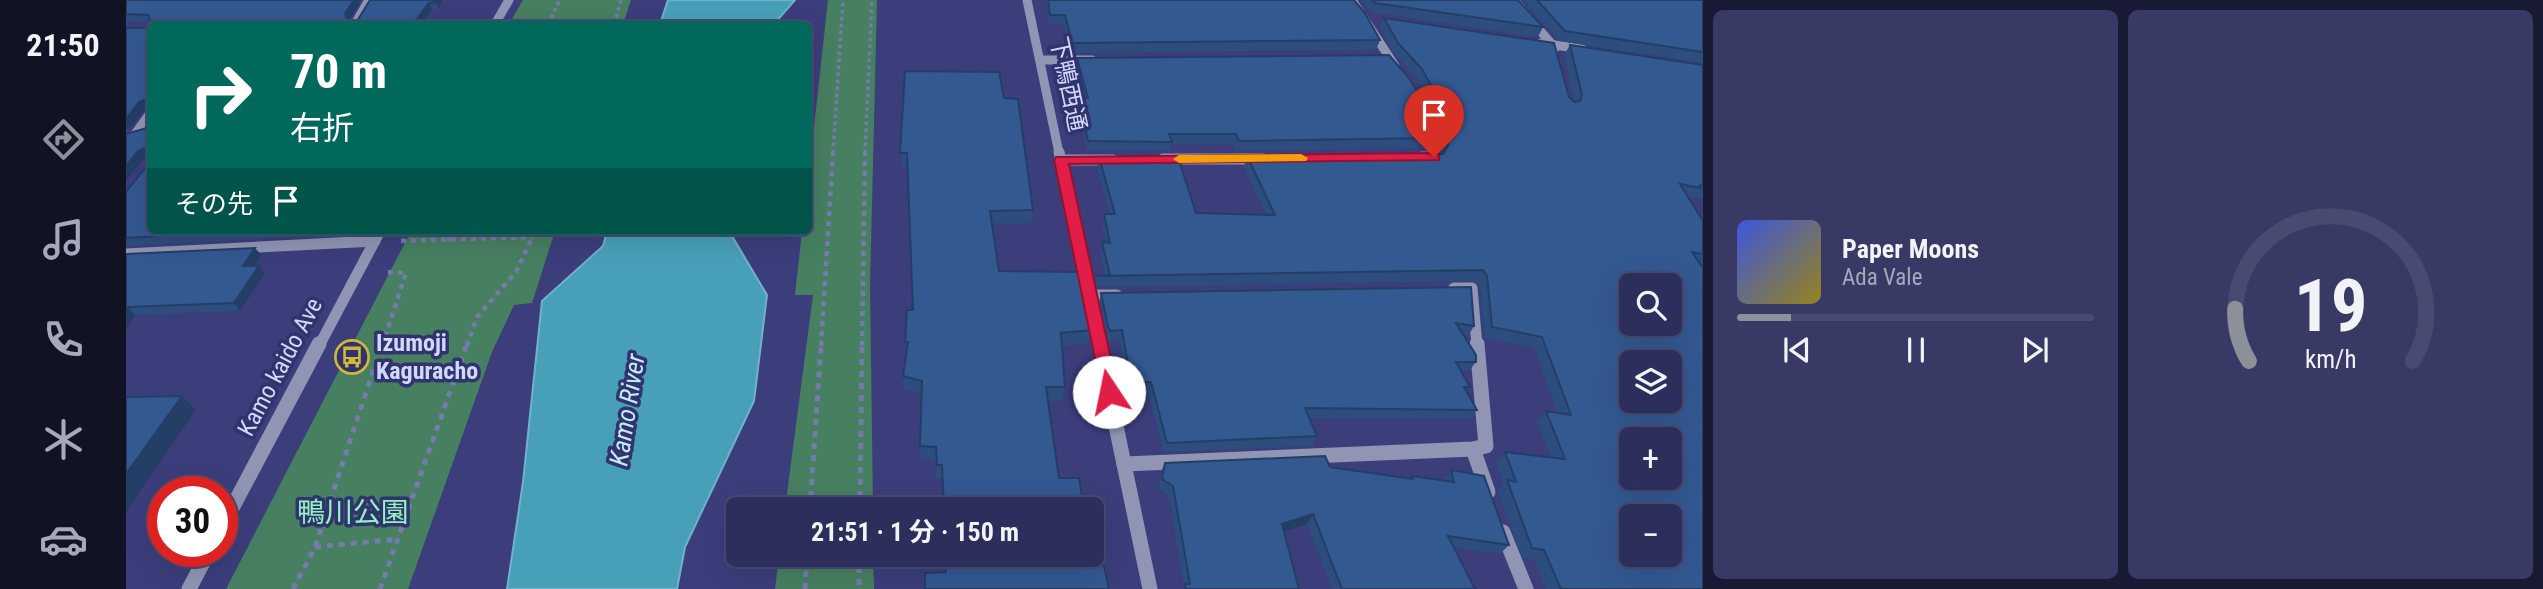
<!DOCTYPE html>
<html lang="ja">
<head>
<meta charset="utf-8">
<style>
  body { margin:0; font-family:"Roboto Condensed","Noto Sans JP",sans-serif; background:#383a65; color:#f1f3f6; height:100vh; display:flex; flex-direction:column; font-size:26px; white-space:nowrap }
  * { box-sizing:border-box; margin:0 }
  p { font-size:23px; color:#a6a8bb }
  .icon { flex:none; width:38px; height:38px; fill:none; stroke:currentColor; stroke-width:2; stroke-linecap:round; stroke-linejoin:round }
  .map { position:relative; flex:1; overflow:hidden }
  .side { display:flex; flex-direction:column; gap:10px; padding:10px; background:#181933; width:840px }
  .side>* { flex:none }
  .top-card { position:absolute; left:21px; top:21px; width:665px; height:214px; border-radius:10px; box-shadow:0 7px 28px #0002,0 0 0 2px #484a72; background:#00695c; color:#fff; overflow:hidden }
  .tools { position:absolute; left:1493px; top:273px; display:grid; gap:14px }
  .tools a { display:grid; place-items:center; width:63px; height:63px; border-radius:10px; background:#2c2e5c; box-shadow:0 7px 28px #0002,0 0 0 2px #484a72; font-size:35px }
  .speed { position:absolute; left:21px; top:476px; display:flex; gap:14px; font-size:35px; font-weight:700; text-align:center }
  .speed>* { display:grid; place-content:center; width:91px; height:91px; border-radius:50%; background:#2c2e5c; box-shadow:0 7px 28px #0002,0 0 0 2px #484a72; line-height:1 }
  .speed .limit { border:10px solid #d22; background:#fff; color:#111 }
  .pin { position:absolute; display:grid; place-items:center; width:60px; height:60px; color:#fff; margin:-72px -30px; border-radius:50% 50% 50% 0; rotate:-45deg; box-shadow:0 0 7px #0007 }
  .pin .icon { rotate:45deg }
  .me { position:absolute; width:77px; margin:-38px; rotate:349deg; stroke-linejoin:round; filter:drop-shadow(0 0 5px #0008) }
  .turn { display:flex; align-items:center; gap:24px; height:147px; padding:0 28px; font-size:32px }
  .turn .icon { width:91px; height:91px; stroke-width:2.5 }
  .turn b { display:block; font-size:49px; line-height:60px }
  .then { display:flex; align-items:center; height:66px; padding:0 28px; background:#0003; gap:14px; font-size:26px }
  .side .card { flex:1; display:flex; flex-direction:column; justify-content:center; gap:10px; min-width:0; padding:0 24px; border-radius:10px; background:#383a65 }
  .side .dial { align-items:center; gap:0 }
  .dial svg { height:182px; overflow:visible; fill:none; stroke:#484a72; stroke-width:7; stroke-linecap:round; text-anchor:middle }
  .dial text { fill:#f1f3f6; stroke:none }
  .song { display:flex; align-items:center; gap:21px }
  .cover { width:84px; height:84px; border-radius:10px; background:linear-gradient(135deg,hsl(230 70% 55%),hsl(50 70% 35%)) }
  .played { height:7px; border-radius:4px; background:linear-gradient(90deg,#8c9099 15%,#484a72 15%) }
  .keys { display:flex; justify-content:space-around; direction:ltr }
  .side .tiles { flex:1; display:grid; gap:10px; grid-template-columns:repeat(2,1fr) }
  .trip { position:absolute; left:600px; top:497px; width:378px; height:70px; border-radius:10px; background:#2c2e5c; box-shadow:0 7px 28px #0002,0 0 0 2px #484a72; font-weight:700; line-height:70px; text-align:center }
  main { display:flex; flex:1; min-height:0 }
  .tab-bar { display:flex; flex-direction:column; width:126px; justify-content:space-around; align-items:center; background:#121225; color:#a6a8bb }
  .tab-bar .icon { width:49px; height:49px }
  .tab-bar .on { color:#8c9099 }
  .tab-bar b { font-size:32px; color:#f1f3f6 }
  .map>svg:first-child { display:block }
</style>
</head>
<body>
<main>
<nav class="tab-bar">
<b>21:50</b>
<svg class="icon on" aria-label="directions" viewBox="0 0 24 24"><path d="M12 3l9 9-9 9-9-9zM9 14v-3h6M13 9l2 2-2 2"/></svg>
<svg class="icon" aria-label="music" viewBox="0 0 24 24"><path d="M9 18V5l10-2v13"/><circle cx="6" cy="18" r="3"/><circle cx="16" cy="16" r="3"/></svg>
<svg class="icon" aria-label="phone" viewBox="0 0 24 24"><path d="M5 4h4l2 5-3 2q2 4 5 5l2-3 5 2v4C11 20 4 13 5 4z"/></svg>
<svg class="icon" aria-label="climate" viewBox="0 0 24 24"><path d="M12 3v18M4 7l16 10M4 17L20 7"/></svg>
<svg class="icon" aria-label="car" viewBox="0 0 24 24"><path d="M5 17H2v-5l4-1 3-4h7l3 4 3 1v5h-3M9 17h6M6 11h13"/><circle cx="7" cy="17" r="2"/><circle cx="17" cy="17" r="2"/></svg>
</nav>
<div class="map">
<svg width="1577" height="589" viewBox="0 0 1577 589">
  <rect width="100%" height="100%" fill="#3b3e7b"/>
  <g fill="#477f61">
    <polygon points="397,0 505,0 497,24 383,24"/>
    <polygon points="702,0 751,0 744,285 747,509 659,509 687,295 669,295 676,231 682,231 683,172"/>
    <polygon points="285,231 429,231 406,303 388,305 366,352 282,589 100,589"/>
    <polygon points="653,555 747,555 748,589 649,589"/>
  </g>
  <g fill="#48a0b8" stroke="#71b1cc" stroke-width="2">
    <polygon points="542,0 669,0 648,24 534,24"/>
    <polygon points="481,231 603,231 641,295 628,401 559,547 551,589 381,589 397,482 416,301 477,246"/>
  </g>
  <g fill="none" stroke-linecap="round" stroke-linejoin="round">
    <g stroke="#767aad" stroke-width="3.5" stroke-dasharray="3.5 3.5" stroke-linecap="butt">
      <polyline points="422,24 434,0"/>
      <polyline points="488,24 495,0"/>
      <polyline points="707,153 717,0"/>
      <polyline points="739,153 746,0"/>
    </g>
    <g stroke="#767aad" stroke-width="4.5" stroke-dasharray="5 5" stroke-linecap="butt">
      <polyline points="275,241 407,237"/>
      <polyline points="322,241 327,231"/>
      <polyline points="256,346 280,273 259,272"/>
      <polyline points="341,346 351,317 390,272 409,231"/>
      <polyline points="695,346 707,152"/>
      <polyline points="736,346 739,152"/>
    </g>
    <g stroke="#767aad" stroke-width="5" stroke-dasharray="6 6" stroke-linecap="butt">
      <polyline points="684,509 695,344"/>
      <polyline points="734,509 736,344"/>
      <polyline points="189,547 273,539"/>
      <polyline points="733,555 733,589"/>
      <polyline points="167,589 189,547 256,344"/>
      <polyline points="254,589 341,344"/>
      <polyline points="679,589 681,555"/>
    </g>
    <g stroke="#9095b4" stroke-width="9">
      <polyline points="901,0 933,153"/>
      <polyline points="1226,0 1269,66"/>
      <polyline points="1388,0 1429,48"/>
      <polyline points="229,24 243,0"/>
      <polyline points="369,24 383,0"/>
      <polyline points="1415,43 1456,49"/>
      <polyline points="914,60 966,60"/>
      <polyline points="1293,96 1303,115 1308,153"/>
      <polyline points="9,134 24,113"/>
    </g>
    <g stroke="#9095b4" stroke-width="11">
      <polyline points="933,152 973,346"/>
      <polyline points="1296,157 1308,157 1307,152"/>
      <polyline points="1037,159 1138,159"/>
      <polyline points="935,160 987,160"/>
      <polyline points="0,254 249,241"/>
      <polyline points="1328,288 1346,288 1351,346"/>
      <polyline points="964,295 991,295"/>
      <polyline points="193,346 254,231"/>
    </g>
    <g stroke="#9095b4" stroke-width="15">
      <polyline points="973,344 1024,589"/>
      <polyline points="1347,449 1362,492"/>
      <polyline points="998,464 1347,449 1360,446 1351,344"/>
      <polyline points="96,527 193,344"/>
      <polyline points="1377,532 1400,589"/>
      <polyline points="63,589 83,551"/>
    </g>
  </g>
  <g fill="#2c4d7d">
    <polygon points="0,0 223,21 223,23 231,21 244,0 316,0 313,9 306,9 295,24 26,24 25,22 0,21"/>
    <polygon points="920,0 1228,0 1254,40 1250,50 944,53 938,24 923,24"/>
    <polygon points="1235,0 1392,0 1417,27 1412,37 1245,12"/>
    <polygon points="1397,0 1577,0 1577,63 1433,41"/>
    <polygon points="1258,18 1443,97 1448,102 1449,102 1438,55 1444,45 1577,65 1577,199 1568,197 1566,199 1563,198 1577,221 1577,266 1575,265 1577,589 1420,589 1408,560 1396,558 1372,490 1378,484 1370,462 1379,452 1425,457 1411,422 1420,411 1431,413 1408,347 1359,338 1354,287 1350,281 969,287 971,276 979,275 974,253 976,242 980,242 976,225 978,214 984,214 971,168 973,157 1070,213 1140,215 1118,167 1121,156 1316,154 1309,112 1291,79 1268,53 1254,28"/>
    <polygon points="951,58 1305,138 1300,148 1110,150 1107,144 1045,144 1043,151 961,151 952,107 953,98 958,98 949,67"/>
    <polygon points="878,98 907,210 905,223 866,224 873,271 966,330 963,343 936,346 939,387 936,401 922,401 933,478 958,509 817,509 816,478 810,478 810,460 794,459 796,394 777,389 777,376 780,356 779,342 787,310 781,166 775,166 774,153"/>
    <polygon points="0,192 24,231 151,231 146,238 0,246"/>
    <polygon points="129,248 135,255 128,266 139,274 114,311 9,315 0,329 0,254"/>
    <polygon points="1345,287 1348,326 1342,336 1338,335 1350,362 1343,371 1335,371 1344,387 1341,392 1351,410 1344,419 1183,418 1191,436 1186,446 1038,452 1022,392 1002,392 994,340 982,341 980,337 973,303 975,293"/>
    <polygon points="1039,463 1204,467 1284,479 1286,476 1317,481 1325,470 1383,545 1374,554 1327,547 1349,589 1206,589 1181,524 1158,531 1173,589 1057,589 1058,586 1043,496 1033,489 1035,472"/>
  </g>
  <g fill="#243e66">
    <polygon points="228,0 235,0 223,21 223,24 219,14"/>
    <polygon points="311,0 316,0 313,9 310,2"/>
    <polygon points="303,3 306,9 295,24 287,24"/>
    <polygon points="20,99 24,107 18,109 5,128 0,129 0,119 13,102"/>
    <polygon points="19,148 24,156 18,158 0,181 0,166 12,151"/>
    <polygon points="141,231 151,231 146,238"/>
    <polygon points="129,248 135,255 123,274 117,266"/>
    <polygon points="133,266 139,274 114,311 108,303"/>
    <polygon points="2,307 9,315 0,329 0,310"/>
    <polygon points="56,396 70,410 0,512 0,474"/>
    <polygon points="1187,514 1181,524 1150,534 1156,524"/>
  </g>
  <g fill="#335991" stroke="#243e66" stroke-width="2" fill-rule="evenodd">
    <polygon points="0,0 228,0 219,14 223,23 231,21 244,0 311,0 310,2 303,3 287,24 25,24 26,24 22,15 0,14"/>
    <polygon points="922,0 1228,0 1239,13 1254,40 946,43 939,15 924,15"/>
    <polygon points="1246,0 1392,0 1417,27 1249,3"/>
    <polygon points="1411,0 1577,0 1577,52 1439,31"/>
    <path d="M1258,18L1428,43L1443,97L1448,102L1454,101L1456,95L1444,45L1577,65V186L1574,185L1575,188L1554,184L1577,221V254L1566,252L1577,268V589H1435L1418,550L1406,548L1381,480L1390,482L1379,452L1439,459L1420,411L1445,415L1416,337L1366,327L1361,276L1357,270L971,276L984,275L976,242L984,243L978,214H989L973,157H1052L1070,213L1149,215L1121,156L1317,154L1322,145L1314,101L1296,69L1272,43ZM1505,285H1544V324H1505ZM1505,362H1544V401H1505ZM1505,439H1544V478H1505ZM1505,516H1544V555H1505Z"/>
    <polygon points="24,25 24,103 20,99 13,102 0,119 0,28 19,28"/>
    <polygon points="1263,55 1283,78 1301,108 1305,138 1113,141 1110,134 1043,134 1046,142 962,141 953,98 962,98 951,58"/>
    <polygon points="779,71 873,72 878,98 892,99 907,210 864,211 873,271 955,272 966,330 935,333 939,387 920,387 933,478 953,478 958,509 818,509 816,465 811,465 810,447 794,446 796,381 777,376 782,342 779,342 781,310 787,310 781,153 774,153"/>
    <polygon points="24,105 24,120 20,116"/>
    <polygon points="24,124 24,155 24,151 19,148 12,151 0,166 0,134 24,127"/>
    <polygon points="24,162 24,231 129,231 0,238 0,192"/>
    <polygon points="129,248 117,266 133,266 108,303 2,307 0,310 0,254"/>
    <polygon points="1345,287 1348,326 1330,323 1350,355 1350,362 1330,362 1344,387 1338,387 1351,410 1179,408 1191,436 1041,443 1025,382 1005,382 996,330 985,331 982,327 975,293"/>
    <polygon points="56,396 0,474 0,397"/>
    <polygon points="1199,456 1204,467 1287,479 1286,476 1328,482 1325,470 1358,476 1383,545 1322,536 1349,589 1216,589 1187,514 1156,524 1173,589 1060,589 1059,584 1064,584 1047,486 1036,479 1039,463"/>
    <polygon points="966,551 969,566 978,566 983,589 799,589 799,573 820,572 819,555 966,555"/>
  </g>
  <polygon fill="#e11d48" stroke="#92132f" stroke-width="2" points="1308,153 1313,154 1313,160 943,164 992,392 989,397 977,397 928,160 930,157"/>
  <polygon fill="#f59e0b" points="1175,154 1182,158 1180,161 1053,163 1047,159 1053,155"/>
  <defs>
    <g id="bus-ring" transform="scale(1.75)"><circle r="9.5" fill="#31336f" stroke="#cfb837" stroke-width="1.5"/><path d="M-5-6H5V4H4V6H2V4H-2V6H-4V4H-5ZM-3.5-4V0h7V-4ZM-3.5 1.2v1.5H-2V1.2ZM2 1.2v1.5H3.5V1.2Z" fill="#cfb837"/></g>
  </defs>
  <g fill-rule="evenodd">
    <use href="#bus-ring" x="226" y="357"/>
  </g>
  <g text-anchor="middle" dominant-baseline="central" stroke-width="7" stroke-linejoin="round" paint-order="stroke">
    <g font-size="24" fill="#d2d8fc" stroke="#31336f">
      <text transform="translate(942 84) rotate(78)">下鴨西通</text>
      <text transform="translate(154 367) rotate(-62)">Kamo kaido Ave</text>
    </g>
    <g font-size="24" font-weight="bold" fill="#d2d8fc" stroke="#31336f" text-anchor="start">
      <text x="250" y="343">Izumoji<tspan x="250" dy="28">Kaguracho</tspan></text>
    </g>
    <g font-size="26" font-style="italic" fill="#c1ecfa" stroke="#31336f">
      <text transform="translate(501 410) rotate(-81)">Kamo River</text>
    </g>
    <g font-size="28" fill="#92f4bd" stroke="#31336f">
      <text x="227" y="512">鴨川公園</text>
    </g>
  </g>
</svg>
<div class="tools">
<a><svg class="icon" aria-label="search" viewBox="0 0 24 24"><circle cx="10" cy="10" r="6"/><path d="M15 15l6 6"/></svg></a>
<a><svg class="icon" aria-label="layers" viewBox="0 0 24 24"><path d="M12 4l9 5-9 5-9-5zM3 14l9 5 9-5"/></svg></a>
<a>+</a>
<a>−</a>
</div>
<div class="speed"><div class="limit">30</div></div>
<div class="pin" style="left:1308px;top:157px;background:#d93025"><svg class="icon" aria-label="arrive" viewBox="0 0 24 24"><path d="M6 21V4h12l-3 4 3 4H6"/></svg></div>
<svg class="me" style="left:983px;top:392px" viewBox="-20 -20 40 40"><circle r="19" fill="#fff"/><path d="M0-13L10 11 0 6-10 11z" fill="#e11d48"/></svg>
<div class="trip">21:51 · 1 分 · 150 m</div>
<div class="top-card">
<div class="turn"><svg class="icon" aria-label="right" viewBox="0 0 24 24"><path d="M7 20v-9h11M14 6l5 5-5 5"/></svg><div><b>70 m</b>右折</div></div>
<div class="then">その先<svg class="icon" aria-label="arrive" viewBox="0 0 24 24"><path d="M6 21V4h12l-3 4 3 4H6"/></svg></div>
</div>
</div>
<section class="side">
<div class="tiles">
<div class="card">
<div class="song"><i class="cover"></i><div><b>Paper Moons</b><p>Ada Vale</p></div></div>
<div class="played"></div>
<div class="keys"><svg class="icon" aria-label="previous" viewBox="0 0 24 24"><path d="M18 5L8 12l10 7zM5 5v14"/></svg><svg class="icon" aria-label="pause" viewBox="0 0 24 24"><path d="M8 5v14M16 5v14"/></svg><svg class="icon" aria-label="next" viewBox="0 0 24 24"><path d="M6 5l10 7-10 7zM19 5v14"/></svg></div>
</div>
<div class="card dial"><svg viewBox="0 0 100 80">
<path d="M14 69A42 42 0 1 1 86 69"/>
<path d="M14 69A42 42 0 0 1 8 46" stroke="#8c9099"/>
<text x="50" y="56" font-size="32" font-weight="700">19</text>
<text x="50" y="72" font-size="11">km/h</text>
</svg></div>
</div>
</section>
</main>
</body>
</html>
